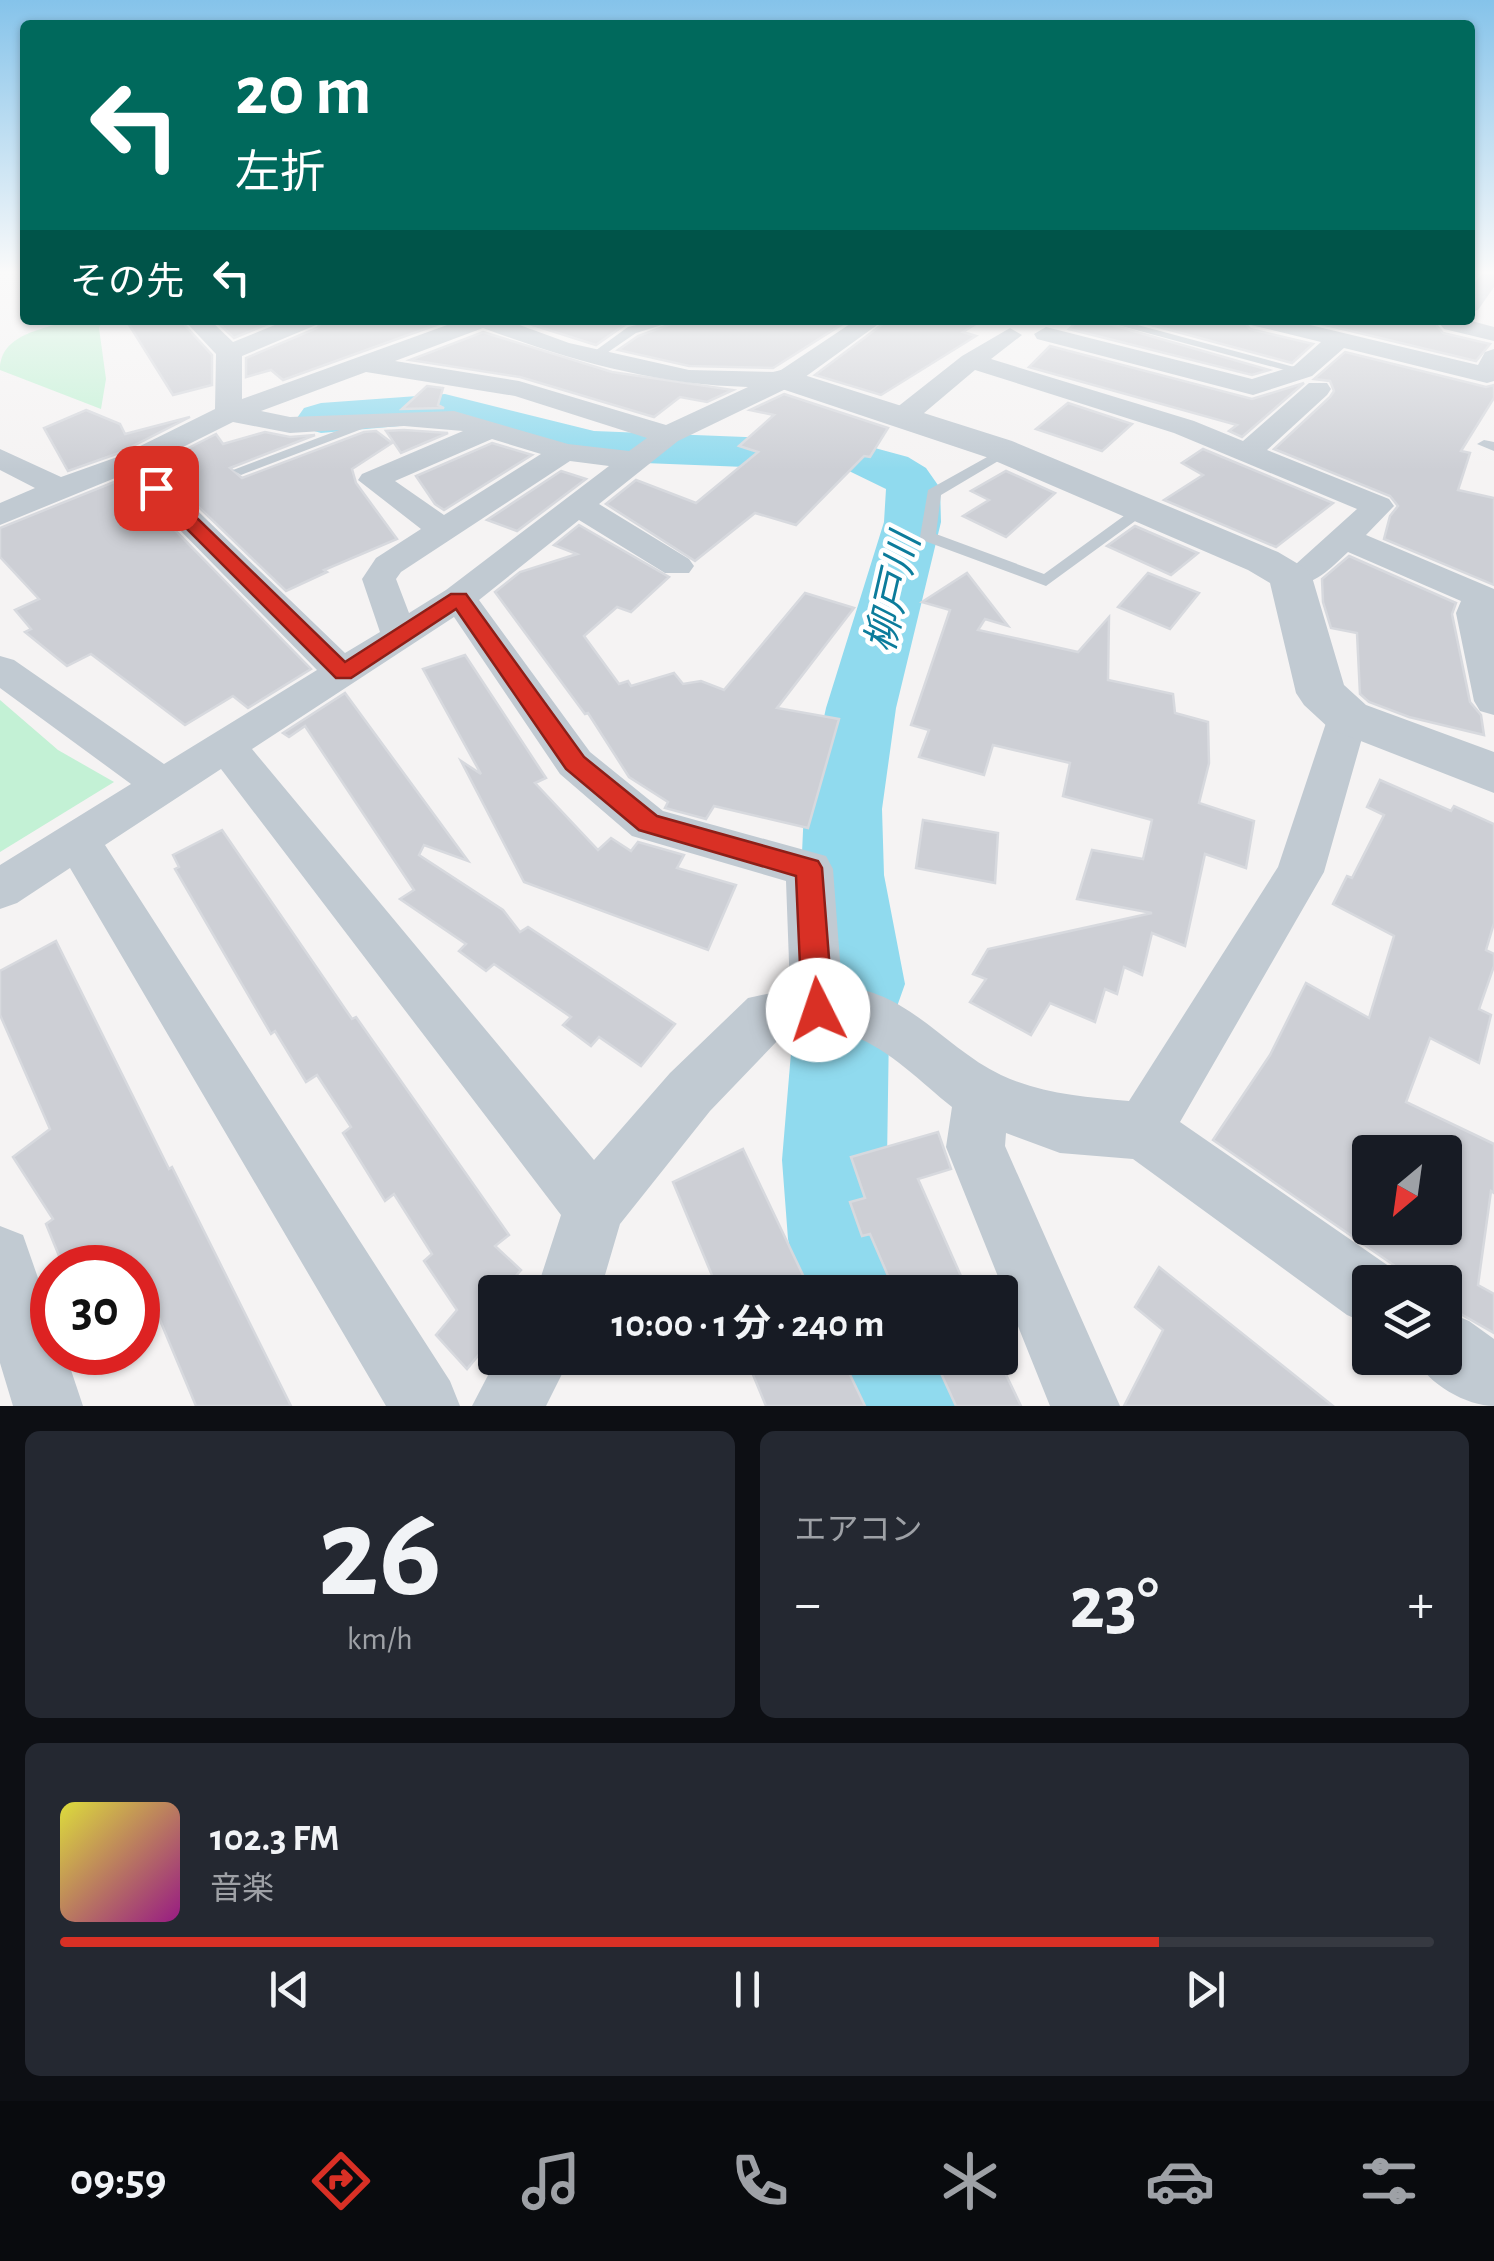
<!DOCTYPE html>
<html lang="ja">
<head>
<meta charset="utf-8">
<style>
  body { margin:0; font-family:"Alegreya Sans","Noto Sans JP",sans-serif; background:#242831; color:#f1f3f6; height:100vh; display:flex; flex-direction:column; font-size:38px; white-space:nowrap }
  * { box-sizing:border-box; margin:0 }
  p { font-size:32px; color:#9ea1a6 }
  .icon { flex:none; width:55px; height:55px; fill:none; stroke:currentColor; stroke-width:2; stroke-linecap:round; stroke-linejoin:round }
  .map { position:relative; height:1406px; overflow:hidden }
  .panel { display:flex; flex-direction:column; gap:25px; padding:25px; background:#0d0f14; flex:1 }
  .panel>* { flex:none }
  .banner { position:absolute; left:20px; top:20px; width:1455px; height:305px; border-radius:10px; box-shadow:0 2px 8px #0004; background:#00695c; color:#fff; overflow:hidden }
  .needle { width:65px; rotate:209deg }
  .fabs { position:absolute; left:1352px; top:1135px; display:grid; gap:20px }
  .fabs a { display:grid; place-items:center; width:110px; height:110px; border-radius:10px; background:#171b24; box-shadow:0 2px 8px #0004; font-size:50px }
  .speed { position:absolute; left:30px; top:1245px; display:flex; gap:20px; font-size:50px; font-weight:700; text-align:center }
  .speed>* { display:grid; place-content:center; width:130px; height:130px; border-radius:50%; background:#171b24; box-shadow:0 2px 8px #0004; line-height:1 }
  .speed .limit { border:15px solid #d22; background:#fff; color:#111 }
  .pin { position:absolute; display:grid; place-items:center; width:85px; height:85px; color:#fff; margin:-42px; border-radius:20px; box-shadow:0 5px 15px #0006 }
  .me { position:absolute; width:110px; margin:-55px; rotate:356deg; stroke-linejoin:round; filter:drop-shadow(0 0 8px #0008) }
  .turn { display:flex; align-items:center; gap:35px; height:210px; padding:0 50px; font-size:45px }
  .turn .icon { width:130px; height:130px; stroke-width:2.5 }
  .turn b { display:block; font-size:70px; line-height:85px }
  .then { display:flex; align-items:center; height:95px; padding:0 50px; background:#0003; gap:20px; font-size:38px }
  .big { font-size:75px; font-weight:700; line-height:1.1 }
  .panel .tile { flex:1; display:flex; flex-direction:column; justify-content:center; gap:15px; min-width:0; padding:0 35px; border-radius:15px; background:#242831 }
  .panel .dial { align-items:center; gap:0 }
  .dial b { font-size:130px; line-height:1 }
  .song { display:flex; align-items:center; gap:30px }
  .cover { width:120px; height:120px; border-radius:15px; background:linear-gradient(135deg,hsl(60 70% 55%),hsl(310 70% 35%)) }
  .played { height:10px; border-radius:5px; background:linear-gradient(90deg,#d93025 80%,#363941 80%) }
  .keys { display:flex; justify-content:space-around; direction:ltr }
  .heat { display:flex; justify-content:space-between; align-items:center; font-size:55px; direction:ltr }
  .panel .tiles { flex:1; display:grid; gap:25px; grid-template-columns:1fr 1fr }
  .tile:last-child { grid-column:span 2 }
  .trip { position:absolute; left:478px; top:1275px; width:540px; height:100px; border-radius:10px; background:#171b24; box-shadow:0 2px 8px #0004; font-weight:700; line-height:100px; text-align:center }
  .menu { display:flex; height:160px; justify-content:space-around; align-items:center; background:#090b0e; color:#9ea1a6 }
  .menu .icon { width:70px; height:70px }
  .menu .selected { color:#d93025 }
  .menu b { font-size:45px; color:#f1f3f6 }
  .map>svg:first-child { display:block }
</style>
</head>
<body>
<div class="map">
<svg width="1494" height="1406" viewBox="0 0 1494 1406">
  <rect width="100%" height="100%" fill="#f5f3f3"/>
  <g fill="#c3f1d5">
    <path d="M70,320H103L99,328L106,379L101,409L0,370C0,334 42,330 70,320Z"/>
    <polygon points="0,700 58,750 114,782 0,852"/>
  </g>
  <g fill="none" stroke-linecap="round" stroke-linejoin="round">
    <g fill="#90daee" fill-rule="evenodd">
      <polygon points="445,394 594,431 849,441 908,457 926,468 940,488 941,522 896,708 882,809 884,875 905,984 889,1029 887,1160 898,1239 914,1292 800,1292 788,1239 782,1160 792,1041 813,981 801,875 804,809 826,708 884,522 886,489 849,471 594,461 444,422 321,433 304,428 297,418 304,408 321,403"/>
      <polygon points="820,1358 943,1358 963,1406 840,1406"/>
    </g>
  </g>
  <g fill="#cdcfd5" stroke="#d7d9de" stroke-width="2.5" fill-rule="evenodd">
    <polygon points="126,320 180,320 212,355 212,385 173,395"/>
    <polygon points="215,320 277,320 234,338"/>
    <polygon points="324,320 450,320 283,380 271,370 246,377 246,358 317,328"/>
    <polygon points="517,320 642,320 626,324 596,345"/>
    <polygon points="682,320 849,320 773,368 689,366 618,350 638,336"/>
    <polygon points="888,320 982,320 963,332 976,336 881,395 815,375"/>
    <polygon points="1079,320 1095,320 1269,370 1252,375 1069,329"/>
    <polygon points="1133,320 1243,320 1250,329 1313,344 1292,363"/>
    <polygon points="1305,320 1411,323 1438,320 1437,326 1443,333 1490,344 1476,361"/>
    <polygon points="483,332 612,372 733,390 707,402 680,397 654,417 520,377 410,360"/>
    <polygon points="1050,346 1252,399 1304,383 1242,437 1229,431 1237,425 1029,367"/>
    <polygon points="1345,352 1486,387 1494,385 1494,398 1461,451 1470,453 1458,490 1494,498 1494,585 1384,539 1390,516 1398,506 1390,496 1274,449 1330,397 1334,391 1330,381 1314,379"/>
    <polygon points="427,386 443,388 438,405 444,408 402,409"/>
    <polygon points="784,394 888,428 870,457 864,456 796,525 755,513 695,561 606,504 636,480 696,503 758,452 739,446 774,415 750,410"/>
    <polygon points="1068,403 1132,424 1102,451 1036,429"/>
    <polygon points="86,410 120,424 125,434 190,417 119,453 68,471 44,428"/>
    <polygon points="404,430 448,433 401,453 386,431"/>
    <polygon points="376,431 392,443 352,469 356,483 397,539 324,570 327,572 286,591 155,465 216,434 223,444 265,432 290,437 315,435 230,468 242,478 364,432"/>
    <polygon points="492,443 532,455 444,510 435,504 416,476"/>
    <polygon points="1203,449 1333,503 1276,547 1164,500 1203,475 1182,463"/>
    <polygon points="561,471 586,479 517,531 487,520"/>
    <polygon points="1006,471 1055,493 1006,537 963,516 989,500 971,491"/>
    <polygon points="124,478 311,669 248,708 233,696 185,725 91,654 67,666 25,632 31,629 15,610 39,599 0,557 0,528"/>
    <polygon points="579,525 669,577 631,612 617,607 584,636 619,684 628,681 631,686 674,673 683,684 701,681 724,690 805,593 854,608 777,708 839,719 808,828 714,806 706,819 665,808 668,802 629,777 588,713 585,714 495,592 520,572 577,554 554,545"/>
    <polygon points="1135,526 1198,553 1171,575 1107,546"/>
    <polygon points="1349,556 1456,603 1452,614 1470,702 1481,715 1484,735 1409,717 1369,702 1360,694 1357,633 1331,628 1323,602 1322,579"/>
    <polygon points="967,573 1008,626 985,619 978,630 1078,652 1109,617 1108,680 1173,694 1175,713 1208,722 1209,763 1199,803 1254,821 1246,868 1205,854 1185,946 1152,933 1142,975 1124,967 1117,994 1105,989 1095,1022 1050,1003 1031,1035 970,1002 986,979 973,974 988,949 1152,913 1077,899 1092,850 1143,859 1152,820 1063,796 1070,763 993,745 984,775 919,757 929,730 911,725 950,610 922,602"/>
    <polygon points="1148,573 1199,593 1170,629 1118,607"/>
    <polygon points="465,655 546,778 535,783 598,850 611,838 631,851 638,842 684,855 677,868 736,885 708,950 524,882 461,761 481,774 423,669"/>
    <polygon points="345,693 468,861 424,845 419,855 503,910 520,932 528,927 675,1024 641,1066 599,1037 591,1046 563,1025 571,1017 494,964 486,971 459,951 466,944 400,899 414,890 305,726 289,737 283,733"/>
    <path d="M1380,780L1451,811L1454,806L1494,824V923L1486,950L1494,954V966L1479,1009L1491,1015L1479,1063L1430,1038L1406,1102L1494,1144V1193L1491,1191L1478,1285L1494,1294V1333L1445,1305V1282L1402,1280L1395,1266L1213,1140L1270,1055L1306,983L1369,1018L1394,936L1333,904L1347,876L1352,878L1384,815L1367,807ZM1370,1152H1445V1228H1370Z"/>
    <polygon points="923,820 998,833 995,883 916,868"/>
    <polygon points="222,830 352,1019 356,1017 509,1235 495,1246 521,1270 502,1292 495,1292 495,1335 467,1369 436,1335 457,1310 424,1261 432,1254 394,1194 385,1201 343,1133 351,1127 317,1075 306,1082 275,1031 271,1034 175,869 179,867 173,855"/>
    <polygon points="56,941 169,1169 172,1167 291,1406 196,1406 138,1268 64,1268 46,1224 53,1219 13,1157 50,1129 0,1015 0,971"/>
    <polygon points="938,1132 951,1169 918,1179 968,1292 895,1292 870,1234 862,1236 850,1202 865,1198 851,1157"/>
    <polygon points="743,1149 811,1292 719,1292 673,1182"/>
    <polygon points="1159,1267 1333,1406 1124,1406 1163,1330 1135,1307"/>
    <polygon points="746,1358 842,1358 865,1406 766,1406"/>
    <polygon points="934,1358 998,1358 1021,1406 956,1406"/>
  </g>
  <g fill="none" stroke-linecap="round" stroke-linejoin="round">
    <g fill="#c1cad2" fill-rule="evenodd">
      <polygon points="658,320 678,320 636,333 598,359 588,356 628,327"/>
      <polygon points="1099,320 1119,320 1309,371 1303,375"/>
      <polygon points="371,418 383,421 246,473 241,475 233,470"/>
      <polygon points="1484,440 1494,442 1494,451 1477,444"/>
      <polygon points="1005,447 1012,451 1010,454 941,495 936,534 1044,574 1139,505 1145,503 1153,508 1046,586 922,540 920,537 928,490"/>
    </g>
    <g fill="#c1cad2" fill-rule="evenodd">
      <polygon points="1482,273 1494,273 1494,287 1478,310 1470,312 1470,289"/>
      <path d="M184,320H210L233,342L287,320H320L316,325L242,356V399L461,320H506L569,343L689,370L778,372L856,320H884L794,385L678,441L599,504L689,559L694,566L689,573H665L579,520L479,600L590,752L663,811L826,856L833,869L842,987C907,990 946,1049 1001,1075C1042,1094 1084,1097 1129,1101L1278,867L1328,717L1334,707L1348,703L1362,707L1368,717L1324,872L1180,1122L1393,1269L1399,1282H1370V1325L1347,1315L1133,1159L1060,1153L1006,1133L1005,1146L1120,1406H1050L946,1147L952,1107C923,1084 889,1049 853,1036C832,1029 802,1036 780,1038L710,1111L620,1224L600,1292H536L561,1215L221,769L105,845L450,1381L460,1406H386L70,868L17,903L0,909V865L131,784L0,688V656L14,660L164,764L317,670L125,474L0,525V503L35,488L0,470V449L61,477L120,456L215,409L216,354ZM483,328C569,360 656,385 748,387L666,425L519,381L395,361ZM366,372L515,396L647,438L629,451L568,444L454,411L290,417L261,411ZM233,422L290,433L404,426L463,431L362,474L358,480L421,529L376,558L362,579L380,632L345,653L149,464ZM492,439L541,454L444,515L395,481ZM570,461L609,466L446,590L409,613L396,579L401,572ZM454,617L560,774L632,836L786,881L790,989L748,998L670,1073L594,1160L252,749Z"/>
      <polygon points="1247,320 1289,320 1478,365 1485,352 1494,349 1494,381 1487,383 1344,348 1312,376 1253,395 1037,339 1034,334 1046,327 1252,379 1294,366 1321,342 1251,325"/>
      <polygon points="1443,320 1468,320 1494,327 1494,341 1444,329 1440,324"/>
      <path d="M1010,328L1022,335L991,359L1194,421L1243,441L1309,383H1327L1331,389L1327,395L1267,450L1389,499L1394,506L1366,535L1494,589V715L1480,711L1474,701L1456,613L1461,601L1348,552C1328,571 1308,592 1278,584L1273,577L1278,570L1296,564L1357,509L1174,433L975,370L911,424H891L887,418L891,412L962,356Z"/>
      <polygon points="0,1226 23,1235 52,1318 52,1352 65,1352 83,1406 13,1406 0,1363"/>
      <path d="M1445,1311L1469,1321L1494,1339V1406C1467,1406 1427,1384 1416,1358H1445Z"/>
      <polygon points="497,1358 570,1358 546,1406 472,1406"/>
    </g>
    <polygon fill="#c1cad2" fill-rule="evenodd" points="785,369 1012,441 1278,552 1305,568 1312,577 1344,685 1366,705 1494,752 1494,793 1330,729 1304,705 1296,693 1270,583 1248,570 986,457 773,386 769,379 773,372"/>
  </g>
  <linearGradient id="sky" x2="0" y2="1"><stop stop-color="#85c3ea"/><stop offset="0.58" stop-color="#fafafa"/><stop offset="1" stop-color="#fafafa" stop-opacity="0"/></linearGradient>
  <rect width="1494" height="470" fill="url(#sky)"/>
  <polygon fill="#d93025" stroke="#8d1f18" stroke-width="2.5" points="156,483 163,485 345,662 451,594 466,594 584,757 657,816 818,861 822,868 833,1010 828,1020 818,1024 807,1020 802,1010 796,876 639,830 566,769 456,609 351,678 336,678 150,492 150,485"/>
  <g text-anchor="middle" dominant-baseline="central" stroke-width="9" stroke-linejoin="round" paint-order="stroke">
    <g font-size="40" font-style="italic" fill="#0c7c9b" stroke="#fff">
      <text transform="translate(894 593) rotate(-77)">柳戸川</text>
    </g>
  </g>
</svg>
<div class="fabs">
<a><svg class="needle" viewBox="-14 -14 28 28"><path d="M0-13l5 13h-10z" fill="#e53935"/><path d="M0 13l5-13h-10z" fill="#9ea1a6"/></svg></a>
<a><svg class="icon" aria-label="layers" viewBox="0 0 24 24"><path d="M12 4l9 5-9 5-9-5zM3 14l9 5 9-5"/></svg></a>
</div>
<div class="speed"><div class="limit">30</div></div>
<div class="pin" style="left:156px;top:488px;background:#d93025"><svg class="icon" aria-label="arrive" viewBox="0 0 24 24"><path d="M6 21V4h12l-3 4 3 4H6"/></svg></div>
<svg class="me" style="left:818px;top:1010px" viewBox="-20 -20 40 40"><circle r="19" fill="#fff"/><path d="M0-13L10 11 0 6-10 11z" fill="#d93025"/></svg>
<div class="trip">10:00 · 1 分 · 240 m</div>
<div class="banner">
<div class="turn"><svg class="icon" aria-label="left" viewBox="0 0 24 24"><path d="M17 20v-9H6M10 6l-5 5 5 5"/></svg><div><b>20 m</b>左折</div></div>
<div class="then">その先<svg class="icon" aria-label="left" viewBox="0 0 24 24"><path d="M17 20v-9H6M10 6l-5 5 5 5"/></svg></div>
</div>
</div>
<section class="panel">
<div class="tiles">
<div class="tile dial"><b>26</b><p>km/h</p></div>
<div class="tile"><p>エアコン</p>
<div class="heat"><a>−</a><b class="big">23°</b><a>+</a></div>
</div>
<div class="tile">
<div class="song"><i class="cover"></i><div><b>102.3 FM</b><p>音楽</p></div></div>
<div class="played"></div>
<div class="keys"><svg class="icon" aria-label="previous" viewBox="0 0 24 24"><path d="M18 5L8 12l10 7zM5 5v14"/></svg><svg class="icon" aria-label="pause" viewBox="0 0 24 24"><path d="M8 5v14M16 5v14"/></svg><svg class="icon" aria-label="next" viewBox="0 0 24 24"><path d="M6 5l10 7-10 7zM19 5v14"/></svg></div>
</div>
</div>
</section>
<nav class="menu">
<b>09:59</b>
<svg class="icon selected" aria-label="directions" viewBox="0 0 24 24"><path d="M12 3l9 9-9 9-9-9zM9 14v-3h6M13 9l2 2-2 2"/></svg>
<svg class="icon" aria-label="music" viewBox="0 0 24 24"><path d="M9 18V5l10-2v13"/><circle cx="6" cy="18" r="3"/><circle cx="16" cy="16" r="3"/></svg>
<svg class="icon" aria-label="phone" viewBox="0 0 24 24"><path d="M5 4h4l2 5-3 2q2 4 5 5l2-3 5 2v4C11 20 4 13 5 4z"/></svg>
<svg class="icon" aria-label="climate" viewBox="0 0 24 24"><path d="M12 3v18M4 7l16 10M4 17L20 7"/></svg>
<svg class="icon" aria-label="car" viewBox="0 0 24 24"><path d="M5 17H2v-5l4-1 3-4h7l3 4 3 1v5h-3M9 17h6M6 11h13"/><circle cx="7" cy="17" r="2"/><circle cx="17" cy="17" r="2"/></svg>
<svg class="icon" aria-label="filters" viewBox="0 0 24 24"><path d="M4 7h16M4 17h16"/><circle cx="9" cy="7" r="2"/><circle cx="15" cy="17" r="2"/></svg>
</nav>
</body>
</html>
